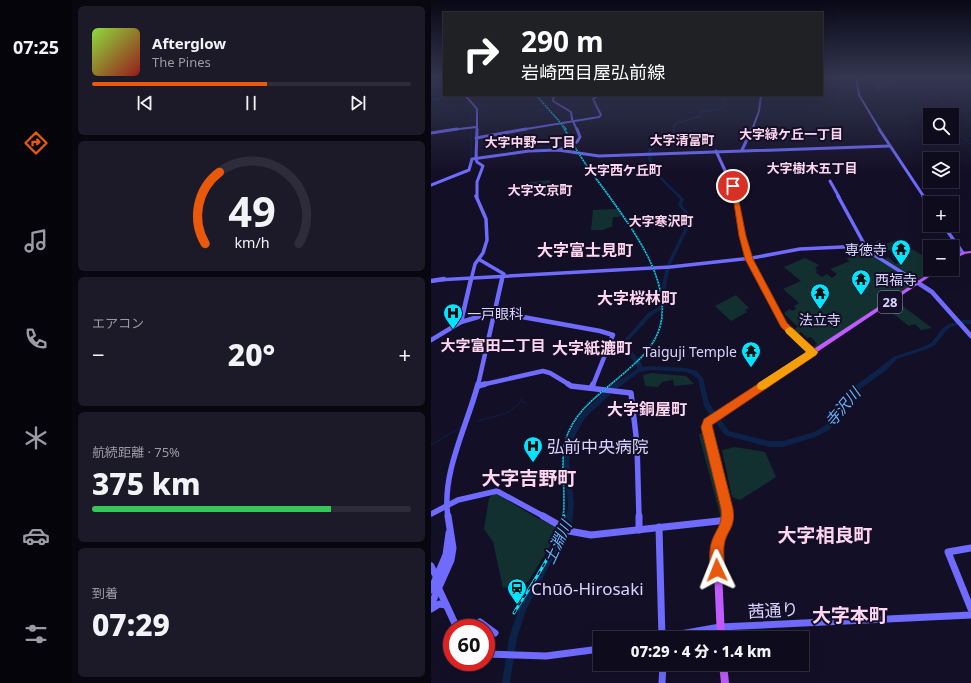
<!DOCTYPE html>
<html lang="ja">
<head>
<meta charset="utf-8">
<style>
  body { margin:0; font-family:"Noto Sans","Noto Sans JP",sans-serif; background:#1c1929; color:#f1f3f6; height:100vh; display:flex; flex-direction:column; font-size:15px; white-space:nowrap }
  * { box-sizing:border-box; margin:0 }
  p { font-size:13px; color:#9b9ba3 }
  .icon { flex:none; width:22px; height:22px; fill:none; stroke:currentColor; stroke-width:2; stroke-linecap:round; stroke-linejoin:round }
  .map { position:relative; flex:1; overflow:hidden }
  .details { display:flex; flex-direction:column; gap:6px; padding:6px; background:#08060f; width:359px }
  .details>* { flex:none }
  .guide { position:absolute; left:12px; top:12px; width:380px; height:84px; border-radius:0px; box-shadow:0 4px 16px #0002,0 0 0 1px #2e2b3b; background:#202124; color:#fff; overflow:hidden }
  .tools { position:absolute; left:492px; top:108px; display:grid; gap:8px }
  .tools a { display:grid; place-items:center; width:36px; height:36px; border-radius:0px; background:#0e0b1c; box-shadow:0 4px 16px #0002,0 0 0 1px #2e2b3b; font-size:20px }
  .speed { position:absolute; left:12px; top:619px; display:flex; gap:8px; font-size:20px; font-weight:700; text-align:center }
  .speed>* { display:grid; place-content:center; width:52px; height:52px; border-radius:50%; background:#0e0b1c; box-shadow:0 4px 16px #0002,0 0 0 1px #2e2b3b; line-height:1 }
  .speed .limit { border:6px solid #d22; background:#fff; color:#111 }
  .pin { position:absolute; display:grid; place-items:center; width:34px; height:34px; color:#fff; margin:-17px; border:2px solid #fff; border-radius:50%; box-shadow:0 1px 4px #0007 }
  .me { position:absolute; width:44px; margin:-22px; rotate:358deg; stroke-linejoin:round; filter:drop-shadow(0 0 3px #0008) }
  .turn { display:flex; align-items:center; gap:14px; height:84px; padding:0 12px; font-size:18px }
  .turn .icon { width:52px; height:52px; stroke-width:2.5 }
  .turn b { display:block; font-size:28px; line-height:34px }
  .big { font-size:30px; font-weight:800; line-height:1.1 }
  .details .card { flex:1; display:flex; flex-direction:column; justify-content:center; gap:6px; min-width:0; padding:0 14px; border-radius:6px; background:#1c1929 }
  .details .dial { align-items:center; gap:0 }
  .dial svg { height:104px; overflow:visible; fill:none; stroke:#2e2b3b; stroke-width:7; stroke-linecap:round; text-anchor:middle }
  .dial text { fill:#f1f3f6; stroke:none }
  .song { display:flex; align-items:center; gap:12px }
  .cover { width:48px; height:48px; border-radius:6px; background:linear-gradient(135deg,hsl(90 70% 55%),hsl(0 70% 35%)) }
  .played { height:4px; border-radius:2px; background:linear-gradient(90deg,#ea580c 55%,#2e2b3b 55%) }
  .keys { display:flex; justify-content:space-around; direction:ltr }
  .heat { display:flex; justify-content:space-between; align-items:center; font-size:22px; direction:ltr }
  .charge { height:6px; border-radius:3px; background:linear-gradient(90deg,#34c759 75%,#2e2b3b 0) }
  .trip { position:absolute; left:162px; top:631px; width:216px; height:40px; border-radius:0px; background:#0e0b1c; box-shadow:0 4px 16px #0002,0 0 0 1px #2e2b3b; font-weight:800; line-height:40px; text-align:center }
  main { display:flex; flex:1; min-height:0 }
  .tab-bar { display:flex; flex-direction:column; width:72px; justify-content:space-around; align-items:center; background:#06040b; color:#9b9ba3 }
  .tab-bar .icon { width:28px; height:28px }
  .tab-bar .current { color:#ea580c }
  .tab-bar b { font-size:18px; color:#f1f3f6 }
  .map>svg:first-child { display:block }
</style>
</head>
<body>
<main>
<nav class="tab-bar">
<b>07:25</b>
<svg class="icon current" aria-label="directions" viewBox="0 0 24 24"><path d="M12 3l9 9-9 9-9-9zM9 14v-3h6M13 9l2 2-2 2"/></svg>
<svg class="icon" aria-label="music" viewBox="0 0 24 24"><path d="M9 18V5l10-2v13"/><circle cx="6" cy="18" r="3"/><circle cx="16" cy="16" r="3"/></svg>
<svg class="icon" aria-label="phone" viewBox="0 0 24 24"><path d="M5 4h4l2 5-3 2q2 4 5 5l2-3 5 2v4C11 20 4 13 5 4z"/></svg>
<svg class="icon" aria-label="climate" viewBox="0 0 24 24"><path d="M12 3v18M4 7l16 10M4 17L20 7"/></svg>
<svg class="icon" aria-label="car" viewBox="0 0 24 24"><path d="M5 17H2v-5l4-1 3-4h7l3 4 3 1v5h-3M9 17h6M6 11h13"/><circle cx="7" cy="17" r="2"/><circle cx="17" cy="17" r="2"/></svg>
<svg class="icon" aria-label="filters" viewBox="0 0 24 24"><path d="M4 7h16M4 17h16"/><circle cx="9" cy="7" r="2"/><circle cx="15" cy="17" r="2"/></svg>
</nav>
<section class="details">
<div class="card">
<div class="song"><i class="cover"></i><div><b>Afterglow</b><p>The Pines</p></div></div>
<div class="played"></div>
<div class="keys"><svg class="icon" aria-label="previous" viewBox="0 0 24 24"><path d="M18 5L8 12l10 7zM5 5v14"/></svg><svg class="icon" aria-label="pause" viewBox="0 0 24 24"><path d="M8 5v14M16 5v14"/></svg><svg class="icon" aria-label="next" viewBox="0 0 24 24"><path d="M6 5l10 7-10 7zM19 5v14"/></svg></div>
</div>
<div class="card dial"><svg viewBox="0 0 100 80">
<path d="M14 69A42 42 0 1 1 86 69"/>
<path d="M14 69A42 42 0 0 1 25 14" stroke="#ea580c"/>
<text x="50" y="56" font-size="32" font-weight="700">49</text>
<text x="50" y="72" font-size="11">km/h</text>
</svg></div>
<div class="card"><p>エアコン</p>
<div class="heat"><a>−</a><b class="big">20°</b><a>+</a></div>
</div>
<div class="card"><p>航続距離 · 75%</p><b class="big">375 km</b><div class="charge"></div></div>
<div class="card"><p>到着</p><b class="big">07:29</b></div>
</section>
<div class="map">
<svg width="540" height="683" viewBox="0 0 540 683">
  <rect width="100%" height="100%" fill="#130f26"/>
  <g fill="#12302f">
    <polygon points="438,77 467,78 465,84 446,91 445,85 427,84 427,78"/>
    <polygon points="119,180 121,191 93,196 89,183"/>
    <polygon points="186,209 190,216 187,217 182,217 181,224 182,226 172,230 160,230 162,210"/>
    <polygon points="448,240 454,244 466,240 499,260 499,269 505,269 486,281 452,260 457,257 465,264 473,260 458,250 445,256 436,248 446,243 444,242"/>
    <polygon points="434,250 484,283 382,350 380,348 386,344 380,337 376,338 370,332 366,334 362,330 367,327 353,313 359,309 361,311 365,309 363,306 368,303 352,289 370,281 353,267 374,258 388,265 384,268 387,271 384,272 391,277 396,274 401,278 406,274 399,269 419,261 415,259"/>
    <polygon points="305,295 318,308 314,310 316,312 300,321 284,306"/>
    <polygon points="465,301 501,328 490,330 484,324 478,326 455,308"/>
    <polygon points="221,373 255,376 263,384 243,386 242,380 231,382 227,387 214,386 212,375"/>
    <polygon points="272,432 295,517 290,519 268,435"/>
    <polygon points="304,447 334,452 345,477 309,500 301,497 291,450"/>
    <polygon points="64,493 106,518 127,528 121,543 97,582 72,588 62,542 53,529 58,498"/>
  </g>
  <g fill="none" stroke-linecap="round" stroke-linejoin="round">
    <g stroke="#0c2248" stroke-width="1">
      <path d="M477,80C487,90 495,90 505,97C510,100 511,104 517,107L515,110L517,115"/>
      <polyline points="47,110 50,108"/>
      <polyline points="40,115 41,111 45,110"/>
      <polyline points="40,122 41,119"/>
      <polyline points="521,123 529,135 540,144"/>
      <polyline points="40,130 40,138"/>
      <polyline points="40,139 40,143"/>
      <polyline points="40,144 40,156"/>
      <polyline points="91,402 95,402"/>
      <path d="M47,421C63,416 84,415 91,398"/>
      <polyline points="0,445 30,427"/>
    </g>
    <g fill="#0c2248" fill-rule="evenodd">
      <polygon points="18,95 22,95 0,101 0,99"/>
      <path d="M297,95H299L294,100L296,105C289,112 281,111 272,112L270,117L268,118L245,124L242,140L224,145C209,163 242,187 253,199L251,205L260,216V223L239,266L235,286L238,304L221,315L197,341L198,347L211,364V367L219,366L255,368L266,371L272,378L278,403L298,431L338,441H352L383,432L394,426L425,385L450,367L462,357L492,347L500,343L511,329L516,325L531,320H540V324H531L520,327L515,331L504,345L496,349L466,359L454,371L429,389L398,430L384,437L352,447H338L294,435L278,414L273,406L267,379L262,375L255,372L219,370L209,372L184,390L154,418L142,439L138,461L143,504L141,523L95,610L86,638L79,683H71L78,638L88,608L135,522L137,504L132,461L136,438L150,414L180,386L206,369V366L192,347L193,340L217,313L234,303L231,286L235,266L256,223V216L247,205L249,199C239,188 210,165 218,149C219,146 219,145 222,144C227,140 234,141 240,139L243,123L266,116H268L270,110L287,109L294,105L292,100Z"/>
    </g>
    <g stroke="#6f6bff" stroke-width="2">
      <polyline points="425,77 428,95 449,130"/>
      <polyline points="34,95 46,109 46,130"/>
      <polyline points="123,95 122,101 140,112 141,119 146,130"/>
      <polyline points="19,130 45,127"/>
      <polyline points="89,130 168,117 170,115 162,99 168,95"/>
      <polyline points="321,130 328,111 330,95"/>
    </g>
    <g stroke="#6f6bff" stroke-width="3">
      <polyline points="46,129 45,159 46,162 52,166 46,182 46,197"/>
      <polyline points="448,129 493,197"/>
      <polyline points="0,133 26,129"/>
      <polyline points="45,138 95,129"/>
      <polyline points="128,150 146,142 149,137 146,129"/>
      <polyline points="311,150 321,129"/>
      <polyline points="285,151 303,190 304,197"/>
      <polyline points="399,181 408,197"/>
      <polyline points="0,185 38,170 41,159 98,151 127,150 168,156 458,146"/>
    </g>
    <g stroke="#6f6bff" stroke-width="3.5">
      <polyline points="304,196 311,236 318,259 329,280"/>
      <polyline points="407,196 437,251 483,280"/>
      <polyline points="492,196 499,206"/>
      <polyline points="512,225 532,253"/>
      <polyline points="49,260 73,274 72,276"/>
      <polyline points="5,280 239,267 321,258 369,249 433,246"/>
      <polyline points="40,280 44,264 52,253 56,240 55,219 45,196"/>
      <polyline points="71,280 72,276"/>
    </g>
    <g stroke="#6f6bff" stroke-width="4.5">
      <polyline points="329,279 353,325 382,352"/>
      <polyline points="481,279 501,292 540,336"/>
      <polyline points="0,281 13,279"/>
      <polyline points="30,322 40,279"/>
      <polyline points="0,340 30,322 64,312 169,331 182,335 162,385"/>
      <polyline points="47,385 71,279"/>
      <polyline points="50,385 112,371 119,373 139,385"/>
    </g>
    <g stroke="#6f6bff" stroke-width="5.5">
      <polyline points="137,384 140,386 200,393 206,444 208,517"/>
      <polyline points="47,386 54,384"/>
      <polyline points="160,388 162,384"/>
      <polyline points="0,514 27,500 66,491 114,517"/>
      <path d="M17,517C10,474 36,426 47,384"/>
    </g>
    <g stroke="#6f6bff" stroke-width="7">
      <polyline points="112,516 138,531 160,535 297,520"/>
      <polyline points="208,516 208,530"/>
      <polyline points="228,527 231,638"/>
      <polyline points="540,548 517,552 540,609"/>
      <polyline points="0,566 6,578 6,585 26,628"/>
      <polyline points="0,590 15,555 18,533"/>
      <polyline points="0,605 20,560 22,548 17,516"/>
      <polyline points="0,609 8,604 15,605"/>
      <polyline points="44,628 49,622 64,633"/>
      <polyline points="227,638 289,627 540,615"/>
      <polyline points="55,654 115,656 169,649"/>
      <polyline points="231,683 232,664"/>
    </g>
    <g fill="#c25bff" fill-rule="evenodd">
      <polygon points="540,251 540,253 533,254 521,261 521,258 531,252"/>
      <polygon points="505,269 510,269 279,424 278,427 299,509 300,520 290,549 294,638 286,638 282,549 294,520 293,509 272,427 274,420"/>
      <polygon points="288,664 296,664 298,683 290,683"/>
    </g>
    <g stroke="#00e5ff" stroke-width="1.5">
      <g id="rail-far1">
        <polyline points="105,95 135,129"/>
        <path d="M131,125C140,140 148,155 158,169C186,208 244,275 229,327C224,343 213,356 201,366C177,389 143,407 134,442C128,467 136,493 132,517"/>
      </g>
    </g>
    <g stroke="#00e5ff" stroke-width="3">
      <path id="rail" d="M83,613C99,586 128,547 133,516"/>
    </g>
    <use href="#rail-far1" stroke="#130f26" stroke-width="1" stroke-dasharray="1.5" stroke-linecap="butt"/>
    <use href="#rail" stroke="#130f26" stroke-width="1.5" stroke-dasharray="4.5" stroke-linecap="butt"/>
  </g>
  <linearGradient id="sky" x2="0" y2="1"><stop stop-color="#0a0815"/><stop offset="0.45" stop-color="#333752"/><stop offset="1" stop-color="#333752" stop-opacity="0"/></linearGradient>
  <rect width="540" height="173" fill="url(#sky)"/>
  <path fill="#ea580c" stroke="#983908" d="M300,184L305,186L315,236L322,259L356,323L387,352L385,355L281,425L302,509C305,529 295,530 293,546C292,556 295,566 291,575L286,577L281,575C278,567 278,553 280,544C284,529 292,527 290,509L270,427L273,419L376,352L350,327L314,259L308,236Z"/>
  <polygon fill="#f59e0b" points="358,327 361,328 387,352 385,355 334,389 331,390 327,389 326,386 327,383 375,352 355,333 354,330"/>
  <defs>
    <g id="temple-pin" transform="scale(1)"><path d="M0 17L-7.5 6A9.5 9.5 0 1 1 7.5 6Z" fill="#00e5ff" stroke="#130f26"/><path d="M0-6L5-2H3V0L6.5 2.5H4V6H1.5V3h-3V6H-4V2.5H-6.5L-3 0V-2H-5Z" fill="#111"/></g>
    <g id="hospital-pin" transform="scale(1)"><path d="M0 17L-7.5 6A9.5 9.5 0 1 1 7.5 6Z" fill="#00e5ff" stroke="#130f26"/><path d="M-5-5h3v3.5h4V-5h3V5h-3V1.5h-4V5h-3Z" fill="#111"/></g>
    <g id="station-pin" transform="scale(1)"><path d="M0 17L-7.5 6A9.5 9.5 0 1 1 7.5 6Z" fill="#00e5ff" stroke="#130f26"/><path d="M-3-6H3Q5-6 5-4V2Q5 4 3 4L4.5 6H3L1.5 4h-3L-3 6H-4.5L-3 4Q-5 4-5 2V-4Q-5-6-3-6ZM-3.5-4v3h7v-3ZM-3.5 1v1.5H-2V1ZM2 1v1.5H3.5V1Z" fill="#111"/></g>
  </defs>
  <g fill-rule="evenodd">
    <use href="#temple-pin" x="470" y="249"/>
    <use href="#temple-pin" x="430" y="279"/>
    <use href="#temple-pin" x="389" y="293"/>
    <use href="#hospital-pin" x="22" y="313"/>
    <use href="#temple-pin" x="320" y="351"/>
    <use href="#hospital-pin" x="102" y="446"/>
    <use href="#station-pin" x="86" y="588"/>
  </g>
  <g text-anchor="middle" dominant-baseline="central" stroke-width="4" stroke-linejoin="round" paint-order="stroke">
    <g font-size="13" font-weight="bold" fill="#ffd6f0" stroke="#130f26">
      <text x="360" y="134">大字緑ケ丘一丁目</text>
      <text x="99" y="142">大字中野一丁目</text>
      <text x="381" y="168">大字樹木五丁目</text>
    </g>
    <g font-size="13" font-weight="bold" fill="#ffd6f0" stroke="#130f26">
      <text x="251" y="140">大字清富町</text>
      <text x="192" y="170">大字西ケ丘町</text>
      <text x="109" y="190">大字文京町</text>
      <text x="230" y="221">大字寒沢町</text>
    </g>
    <rect fill="#130f26" stroke="#9e99be" stroke-width="1" x="447" y="291" width="24" height="22" rx="3"/>
    <g font-size="13" font-weight="bold" fill="#d9d4ff">
      <text x="459" y="302">28</text>
    </g>
    <g font-size="14" fill="#d9d4ff" stroke="#130f26" text-anchor="end">
      <text x="456" y="249">専徳寺</text>
      <text x="444" y="279" text-anchor="start">西福寺</text>
      <text x="36" y="313" text-anchor="start">一戸眼科</text>
      <text x="389" y="319" text-anchor="middle">法立寺</text>
      <text x="306" y="351">Taiguji Temple</text>
    </g>
    <g font-size="15" font-weight="bold" fill="#ffd6f0" stroke="#130f26">
      <text x="62" y="345">大字富田二丁目</text>
    </g>
    <g font-size="15" font-style="italic" fill="#62b6ff" stroke="#130f26">
      <text transform="translate(411 407) rotate(-50)">寺沢川</text>
      <text transform="translate(126 542) rotate(-65)">土淵川</text>
    </g>
    <g font-size="16" font-weight="bold" fill="#ffd6f0" stroke="#130f26">
      <text x="154" y="250">大字富士見町</text>
      <text x="206" y="298">大字桜林町</text>
      <text x="161" y="348">大字紙漉町</text>
      <text x="216" y="409">大字銅屋町</text>
    </g>
    <g font-size="17" fill="#d9d4ff" stroke="#130f26" text-anchor="start">
      <text x="116" y="446">弘前中央病院</text>
      <text x="100" y="588">Chūō-Hirosaki</text>
    </g>
    <g font-size="17" fill="#d9d4ff" stroke="#130f26">
      <text transform="translate(342 610) rotate(-3)">茜通り</text>
    </g>
    <g font-size="19" font-weight="bold" fill="#ffd6f0" stroke="#130f26">
      <text x="98" y="478">大字吉野町</text>
      <text x="394" y="535">大字相良町</text>
      <text x="419" y="615">大字本町</text>
    </g>
  </g>
</svg>
<div class="tools">
<a><svg class="icon" aria-label="search" viewBox="0 0 24 24"><circle cx="10" cy="10" r="6"/><path d="M15 15l6 6"/></svg></a>
<a><svg class="icon" aria-label="layers" viewBox="0 0 24 24"><path d="M12 4l9 5-9 5-9-5zM3 14l9 5 9-5"/></svg></a>
<a>+</a>
<a>−</a>
</div>
<div class="speed"><div class="limit">60</div></div>
<div class="pin" style="left:302px;top:186px;background:#d93025"><svg class="icon" aria-label="arrive" viewBox="0 0 24 24"><path d="M6 21V4h12l-3 4 3 4H6"/></svg></div>
<svg class="me" style="left:286px;top:570px" viewBox="-20 -20 40 40"><path d="M0-17L14 15 0 8-14 15z" fill="#ea580c" stroke="#fff" stroke-width="4"/></svg>
<div class="trip">07:29 · 4 分 · 1.4 km</div>
<div class="guide">
<div class="turn"><svg class="icon" aria-label="right" viewBox="0 0 24 24"><path d="M7 20v-9h11M14 6l5 5-5 5"/></svg><div><b>290 m</b>岩崎西目屋弘前線</div></div>
</div>
</div>
</main>
</body>
</html>
